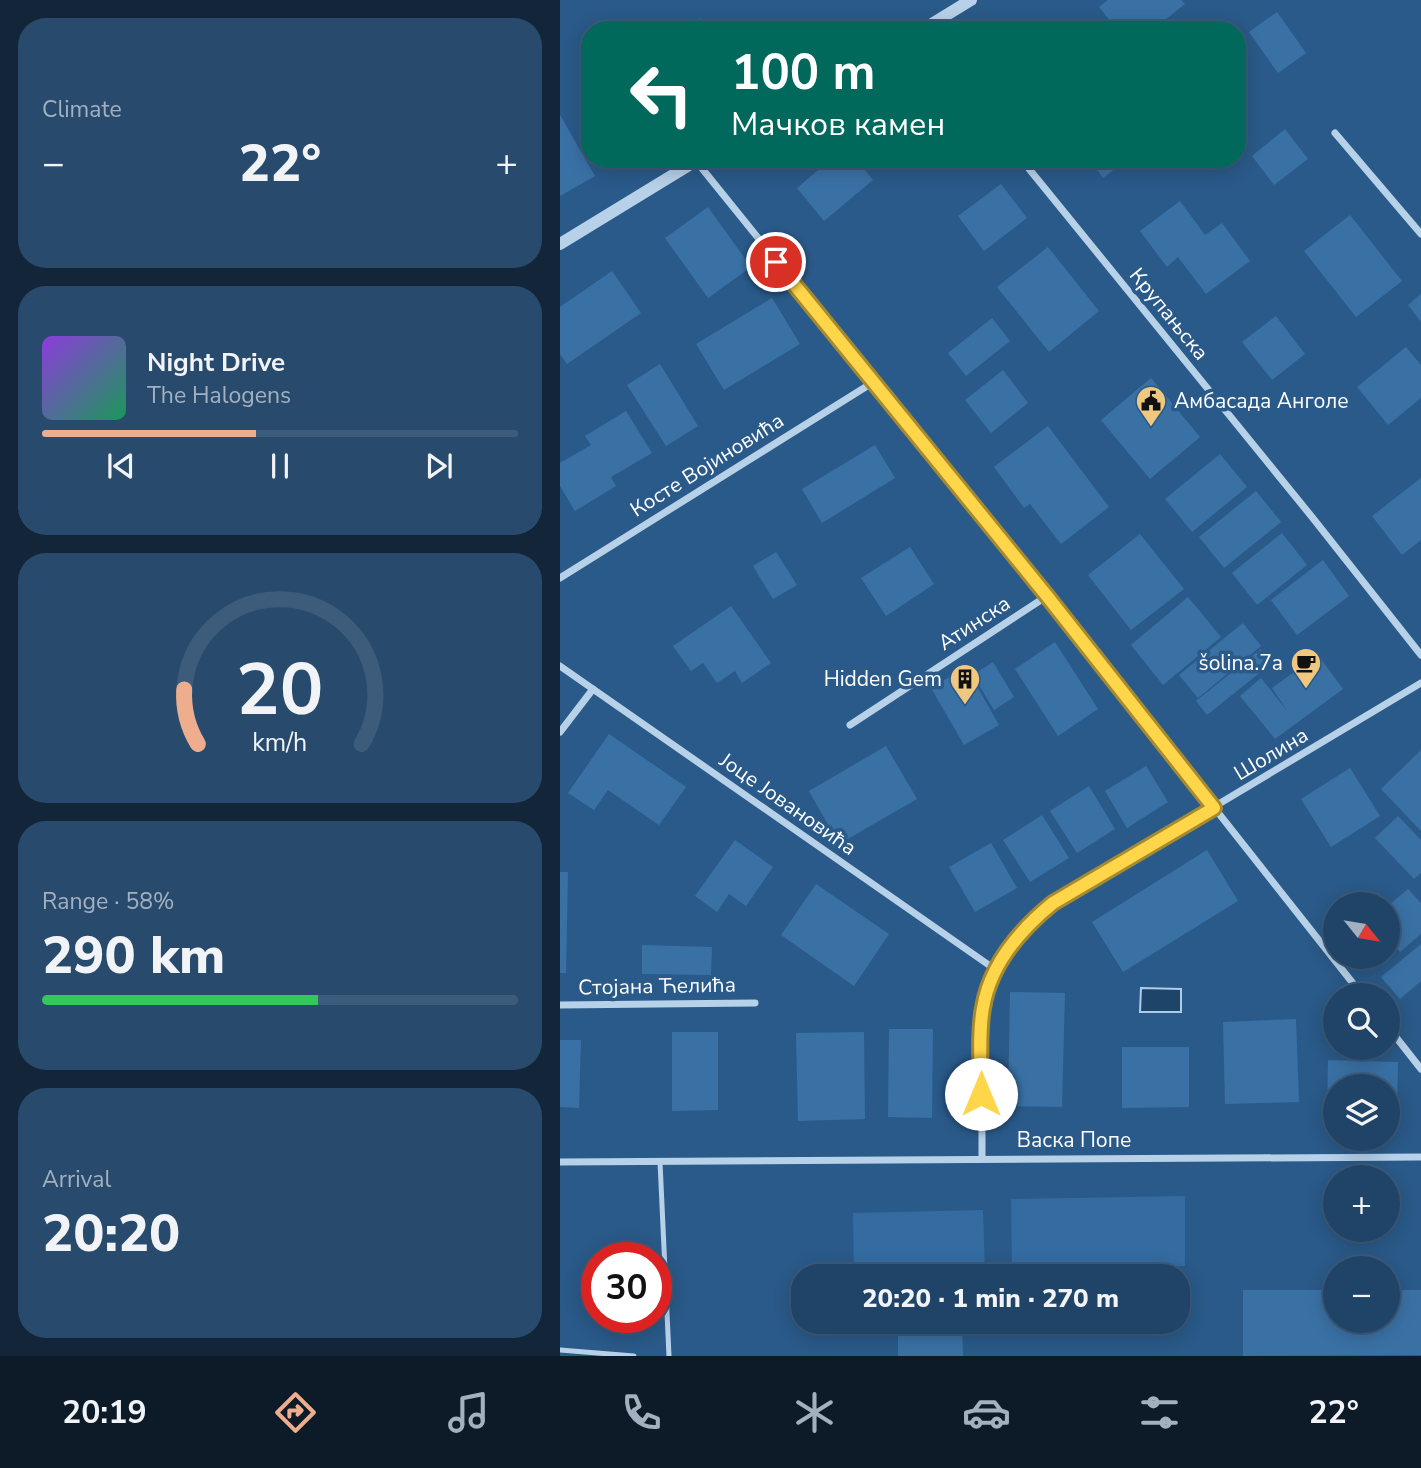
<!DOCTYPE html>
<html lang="en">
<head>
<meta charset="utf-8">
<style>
  body { margin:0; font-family:"Nunito Sans",sans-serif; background:#284b6d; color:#f1f3f6; height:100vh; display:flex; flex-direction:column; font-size:26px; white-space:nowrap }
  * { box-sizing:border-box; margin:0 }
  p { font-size:23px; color:#a2b0c0 }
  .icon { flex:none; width:38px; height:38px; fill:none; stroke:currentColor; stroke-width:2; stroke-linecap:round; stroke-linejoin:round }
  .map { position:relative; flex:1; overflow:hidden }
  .sheet { display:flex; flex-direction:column; gap:18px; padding:18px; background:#122539; width:560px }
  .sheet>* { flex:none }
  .top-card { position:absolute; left:21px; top:21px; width:665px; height:147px; border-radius:28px; box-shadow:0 4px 18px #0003,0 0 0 2px #3d5c7b; background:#00695c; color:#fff; overflow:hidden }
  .needle { width:46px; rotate:120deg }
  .controls { position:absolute; left:763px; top:892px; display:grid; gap:14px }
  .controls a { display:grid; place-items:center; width:77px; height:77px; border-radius:50%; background:#204467; box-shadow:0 4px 18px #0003,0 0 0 2px #3d5c7b; font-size:35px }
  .speed { position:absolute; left:21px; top:1242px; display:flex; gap:14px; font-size:35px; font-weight:700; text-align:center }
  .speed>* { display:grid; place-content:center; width:91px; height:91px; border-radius:50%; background:#204467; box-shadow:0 4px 18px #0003,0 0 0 2px #3d5c7b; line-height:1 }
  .speed .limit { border:10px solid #d22; background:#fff; color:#111 }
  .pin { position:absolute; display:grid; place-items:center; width:60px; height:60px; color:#fff; margin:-30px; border:4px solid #fff; border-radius:50%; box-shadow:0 2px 7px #0007 }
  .me { position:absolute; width:77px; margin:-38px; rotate:0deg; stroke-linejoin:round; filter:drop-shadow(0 0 5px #0008) }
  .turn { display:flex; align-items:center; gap:24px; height:147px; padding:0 35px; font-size:32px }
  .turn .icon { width:91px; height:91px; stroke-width:2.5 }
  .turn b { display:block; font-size:49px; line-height:60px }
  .big { font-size:52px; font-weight:800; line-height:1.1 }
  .sheet .widget { flex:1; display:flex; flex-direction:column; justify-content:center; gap:10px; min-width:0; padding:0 24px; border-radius:28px; background:#284b6d }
  .sheet .dial { align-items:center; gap:0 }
  .dial svg { height:182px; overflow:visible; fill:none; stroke:#3d5c7b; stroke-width:7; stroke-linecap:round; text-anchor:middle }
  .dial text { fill:#f1f3f6; stroke:none }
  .song { display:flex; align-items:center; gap:21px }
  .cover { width:84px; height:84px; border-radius:10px; background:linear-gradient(135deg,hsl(270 70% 55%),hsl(150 70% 35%)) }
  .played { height:7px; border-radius:4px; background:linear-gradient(90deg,#eead8d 45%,#3d5c7b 45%) }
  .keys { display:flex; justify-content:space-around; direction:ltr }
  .heat { display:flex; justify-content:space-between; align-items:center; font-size:38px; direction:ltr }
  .charge { height:10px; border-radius:5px; background:linear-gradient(90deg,#34c759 58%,#3d5c7b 0) }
  .trip { position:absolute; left:231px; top:1264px; width:399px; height:70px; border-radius:28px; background:#204467; box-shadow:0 4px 18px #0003,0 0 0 2px #3d5c7b; font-weight:800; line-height:70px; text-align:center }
  .dock { display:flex; height:112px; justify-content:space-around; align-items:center; background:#0d1b29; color:#a2b0c0 }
  .dock .icon { width:49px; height:49px }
  .dock .on { color:#eead8d }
  .dock b { font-size:32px; color:#f1f3f6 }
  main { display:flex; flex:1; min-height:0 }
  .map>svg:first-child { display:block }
</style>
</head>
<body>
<main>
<section class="sheet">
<div class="widget"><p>Climate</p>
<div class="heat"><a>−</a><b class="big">22°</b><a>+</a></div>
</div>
<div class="widget">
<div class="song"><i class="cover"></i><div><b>Night Drive</b><p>The Halogens</p></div></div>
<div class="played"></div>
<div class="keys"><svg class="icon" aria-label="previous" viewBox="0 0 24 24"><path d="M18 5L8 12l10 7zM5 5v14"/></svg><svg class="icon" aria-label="pause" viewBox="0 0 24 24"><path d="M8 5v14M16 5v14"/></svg><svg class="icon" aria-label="next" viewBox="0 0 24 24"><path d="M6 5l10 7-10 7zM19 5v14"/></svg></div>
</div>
<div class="widget dial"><svg viewBox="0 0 100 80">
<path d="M14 69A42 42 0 1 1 86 69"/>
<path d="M14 69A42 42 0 0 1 8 45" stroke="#eead8d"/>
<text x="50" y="56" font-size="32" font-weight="700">20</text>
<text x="50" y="72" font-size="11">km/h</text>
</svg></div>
<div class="widget"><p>Range · 58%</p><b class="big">290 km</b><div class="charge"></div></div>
<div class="widget"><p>Arrival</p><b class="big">20:20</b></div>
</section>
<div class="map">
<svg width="861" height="1356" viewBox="0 0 861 1356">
  <rect width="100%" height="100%" fill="#2a5a89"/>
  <g fill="#346ca1">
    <polygon points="625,1196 625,1266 452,1269 451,1199"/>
    <polygon points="423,1210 425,1273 294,1276 293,1213"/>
  </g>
  <polygon fill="#1e446a" stroke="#accce9" stroke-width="2" points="581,988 621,989 621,1012 580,1012"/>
  <g fill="#3a71a5">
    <polygon points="548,0 621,0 625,4 605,20 613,30 557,30 539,7"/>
    <polygon points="717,12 746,53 718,73 689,32"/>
    <polygon points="140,18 148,30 121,30"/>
    <polygon points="0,115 35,176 0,196"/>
    <polygon points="725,129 748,159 714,185 692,156"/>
    <polygon points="271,159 296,159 313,180 264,221 237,188"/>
    <polygon points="529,159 568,159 543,178"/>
    <polygon points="441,184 467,218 424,251 398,216"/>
    <polygon points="620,201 645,235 662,223 690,261 646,294 618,257 607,267 580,231"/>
    <polygon points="148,207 191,267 148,298 105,238"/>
    <polygon points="790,215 842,281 796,317 744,251"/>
    <polygon points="488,247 539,311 489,352 437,287"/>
    <polygon points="52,271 81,313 7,364 0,354 0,307"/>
    <polygon points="861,294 861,322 848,305"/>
    <polygon points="212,298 240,344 164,390 136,344"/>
    <polygon points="716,316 745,354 712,380 682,342"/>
    <polygon points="432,318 450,341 406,376 388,353"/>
    <polygon points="846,347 861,365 861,398 828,425 797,387"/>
    <polygon points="100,364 138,426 106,446 67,385"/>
    <polygon points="443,370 468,403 431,433 405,400"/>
    <polygon points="591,378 640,437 590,479 541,420"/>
    <polygon points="66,411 92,453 51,477 56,486 15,511 0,486 0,463 31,445 25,436"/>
    <polygon points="488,426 549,507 501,544 470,504 464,508 434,467"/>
    <polygon points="315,445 335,478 262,523 242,489"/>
    <polygon points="660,454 687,487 632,532 605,499"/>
    <polygon points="861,478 861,540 842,555 812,516"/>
    <polygon points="696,491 721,522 664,568 639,537"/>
    <polygon points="722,533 747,565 697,605 672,573"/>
    <polygon points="580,534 624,589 571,630 528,575"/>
    <polygon points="350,547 374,584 326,616 301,578"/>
    <polygon points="216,552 237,585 213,599 193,566"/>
    <polygon points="763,560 789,596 737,635 711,600"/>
    <polygon points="628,597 661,637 603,685 571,645"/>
    <polygon points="171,606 211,663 182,683 175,671 157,683 143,663 131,671 113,646"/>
    <polygon points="683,623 701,646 638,698 619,675"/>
    <polygon points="495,642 538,709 498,736 455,669"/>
    <polygon points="701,649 712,663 647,715 636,701"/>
    <polygon points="758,655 783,689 715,739 680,696 701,678 728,712 712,688"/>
    <polygon points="433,662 454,697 434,710 413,675"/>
    <polygon points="406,667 439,725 404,745 371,688"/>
    <polygon points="49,734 126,787 99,825 48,790 34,810 8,793"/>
    <polygon points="326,746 357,799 279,844 249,791"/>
    <polygon points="861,750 861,831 821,789"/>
    <polygon points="586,766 608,802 567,828 545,791"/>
    <polygon points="790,768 820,816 771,847 741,799"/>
    <polygon points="529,786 555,829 517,853 490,811"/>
    <polygon points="482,815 509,858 470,882 443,840"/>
    <polygon points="838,816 861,840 861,873 854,879 815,838"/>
    <polygon points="175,840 213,867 186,906 169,894 157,912 135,896"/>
    <polygon points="431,843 457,888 415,912 389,867"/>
    <polygon points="647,850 678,901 563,972 532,922"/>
    <polygon points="0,872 8,872 6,973 0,973"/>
    <polygon points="256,884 329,934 294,986 221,935"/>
    <polygon points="848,889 861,903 861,934 840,952 828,939 828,906"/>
    <polygon points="861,944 861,981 840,999 821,977"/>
    <polygon points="82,945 152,947 151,975 82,974"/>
    <polygon points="450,992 505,993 502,1107 448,1106"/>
    <polygon points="736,1019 739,1102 665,1104 663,1022"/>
    <polygon points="329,1029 373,1029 372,1118 328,1117"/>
    <polygon points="112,1032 158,1032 158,1110 112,1111"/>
    <polygon points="304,1032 305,1119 238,1121 236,1033"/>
    <polygon points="0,1040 21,1040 19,1108 0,1107"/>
    <polygon points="562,1047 629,1047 629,1107 562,1108"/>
    <polygon points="768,1060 838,1062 837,1115 828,1115 828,1087 775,1087 775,1113 767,1113"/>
    <polygon points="683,1290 775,1290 775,1321 828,1321 828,1290 861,1290 861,1355 683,1356"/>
    <polygon points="338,1321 402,1321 403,1356 338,1356"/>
  </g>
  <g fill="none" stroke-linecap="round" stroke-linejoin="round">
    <g stroke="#b7d1e9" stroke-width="5">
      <polyline points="100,1162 109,1356"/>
      <polyline points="0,1350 74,1356"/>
    </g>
    <g stroke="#b7d1e9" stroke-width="7">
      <polyline points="775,133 861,234"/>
      <polyline points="461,159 752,517 861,655"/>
      <polyline points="136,161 487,596 803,996"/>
      <polyline points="0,578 312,383"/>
      <polyline points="0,666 436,970"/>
      <polyline points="290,725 487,596"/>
      <polyline points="0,732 33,689"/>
      <polyline points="0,1005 195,1003"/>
      <polyline points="828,1027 861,1069"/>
      <polyline points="422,1158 422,1010 428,986 458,937 471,921 493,903 861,683"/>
      <polyline points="0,1162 861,1157"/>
    </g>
    <g stroke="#b7d1e9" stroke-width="12">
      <polyline points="362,30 411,0"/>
      <polyline points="0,244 139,159"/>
    </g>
  </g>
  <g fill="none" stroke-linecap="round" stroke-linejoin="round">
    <g stroke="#a68a30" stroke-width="18">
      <path id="route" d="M216,262L487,596L654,808L493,903C461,929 430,965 423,1008C418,1035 421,1066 421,1094"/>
    </g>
    <use href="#route" stroke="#ffd54a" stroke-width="12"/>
  </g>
  <defs>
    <g id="civic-pin" transform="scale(1.575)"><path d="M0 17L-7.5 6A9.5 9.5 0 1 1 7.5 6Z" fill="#efc77e" stroke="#2a5a89"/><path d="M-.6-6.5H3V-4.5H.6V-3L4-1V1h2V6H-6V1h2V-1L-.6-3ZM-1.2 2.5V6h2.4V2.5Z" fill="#111"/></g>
    <g id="cafe-pin" transform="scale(1.575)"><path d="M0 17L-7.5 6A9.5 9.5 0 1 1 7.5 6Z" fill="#efc77e" stroke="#2a5a89"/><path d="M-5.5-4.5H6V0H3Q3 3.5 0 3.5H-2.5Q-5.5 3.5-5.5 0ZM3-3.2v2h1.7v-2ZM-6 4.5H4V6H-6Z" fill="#111"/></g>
    <g id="building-pin" transform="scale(1.575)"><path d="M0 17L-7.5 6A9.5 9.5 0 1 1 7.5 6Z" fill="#efc77e" stroke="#2a5a89"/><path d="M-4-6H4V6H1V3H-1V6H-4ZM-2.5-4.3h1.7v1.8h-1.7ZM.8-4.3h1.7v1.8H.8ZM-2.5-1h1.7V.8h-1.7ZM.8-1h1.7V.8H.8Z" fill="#111"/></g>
  </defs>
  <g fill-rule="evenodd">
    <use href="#civic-pin" x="591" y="401"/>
    <use href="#cafe-pin" x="746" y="663"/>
    <use href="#building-pin" x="405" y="679"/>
  </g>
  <g text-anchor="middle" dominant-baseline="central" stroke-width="7" stroke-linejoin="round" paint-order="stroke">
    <g font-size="21" fill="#fff" stroke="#2a5a89">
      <text transform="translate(609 314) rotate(51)">Крупањска</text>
      <text transform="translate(147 465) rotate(-32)">Косте Војиновића</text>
      <text transform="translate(414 623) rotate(-33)">Атинска</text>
      <text transform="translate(711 754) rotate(-31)">Шолина</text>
      <text transform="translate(228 804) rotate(35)">Јоце Јовановића</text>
      <text transform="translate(97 986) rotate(-1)">Стојана Ћелића</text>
      <text x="514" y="1140">Васка Попе</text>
    </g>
    <g font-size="21" fill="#fff" stroke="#2a5a89" text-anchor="end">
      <text x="614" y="401" text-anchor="start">Амбасада Анголе</text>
      <text x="723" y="663">šolina.7a</text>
      <text x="382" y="679">Hidden Gem</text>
    </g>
  </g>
</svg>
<div class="controls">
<a><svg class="needle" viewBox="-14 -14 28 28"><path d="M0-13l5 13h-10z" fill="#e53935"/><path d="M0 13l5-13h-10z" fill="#a2b0c0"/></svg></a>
<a><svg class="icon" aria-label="search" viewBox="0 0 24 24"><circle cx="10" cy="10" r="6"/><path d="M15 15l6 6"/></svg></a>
<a><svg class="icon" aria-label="layers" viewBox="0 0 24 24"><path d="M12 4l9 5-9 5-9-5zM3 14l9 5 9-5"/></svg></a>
<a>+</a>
<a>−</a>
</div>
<div class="speed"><div class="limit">30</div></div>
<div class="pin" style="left:216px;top:262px;background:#d93025"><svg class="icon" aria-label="arrive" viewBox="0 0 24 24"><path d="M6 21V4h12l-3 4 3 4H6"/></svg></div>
<svg class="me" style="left:421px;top:1094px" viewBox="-20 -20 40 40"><circle r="19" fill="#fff"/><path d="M0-13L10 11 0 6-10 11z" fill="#ffd54a"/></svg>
<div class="trip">20:20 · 1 min · 270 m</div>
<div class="top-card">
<div class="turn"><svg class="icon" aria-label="left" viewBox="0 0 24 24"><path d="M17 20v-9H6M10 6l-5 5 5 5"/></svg><div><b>100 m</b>Мачков камен</div></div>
</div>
</div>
</main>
<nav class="dock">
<b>20:19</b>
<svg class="icon on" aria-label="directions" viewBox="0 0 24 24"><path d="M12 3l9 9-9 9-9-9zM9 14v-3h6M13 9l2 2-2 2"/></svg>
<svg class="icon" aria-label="music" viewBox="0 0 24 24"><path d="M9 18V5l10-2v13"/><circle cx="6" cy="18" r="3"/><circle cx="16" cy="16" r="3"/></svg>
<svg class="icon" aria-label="phone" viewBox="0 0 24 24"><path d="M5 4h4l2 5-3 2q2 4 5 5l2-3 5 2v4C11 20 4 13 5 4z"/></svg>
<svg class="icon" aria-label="climate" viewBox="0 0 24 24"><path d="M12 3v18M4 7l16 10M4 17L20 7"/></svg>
<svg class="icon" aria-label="car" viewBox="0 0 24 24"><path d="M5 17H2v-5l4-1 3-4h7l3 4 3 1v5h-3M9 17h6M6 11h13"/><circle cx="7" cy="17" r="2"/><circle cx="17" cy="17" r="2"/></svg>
<svg class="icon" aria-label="filters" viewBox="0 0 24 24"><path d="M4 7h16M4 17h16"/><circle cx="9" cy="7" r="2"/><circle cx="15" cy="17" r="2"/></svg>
<b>22°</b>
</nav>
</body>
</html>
